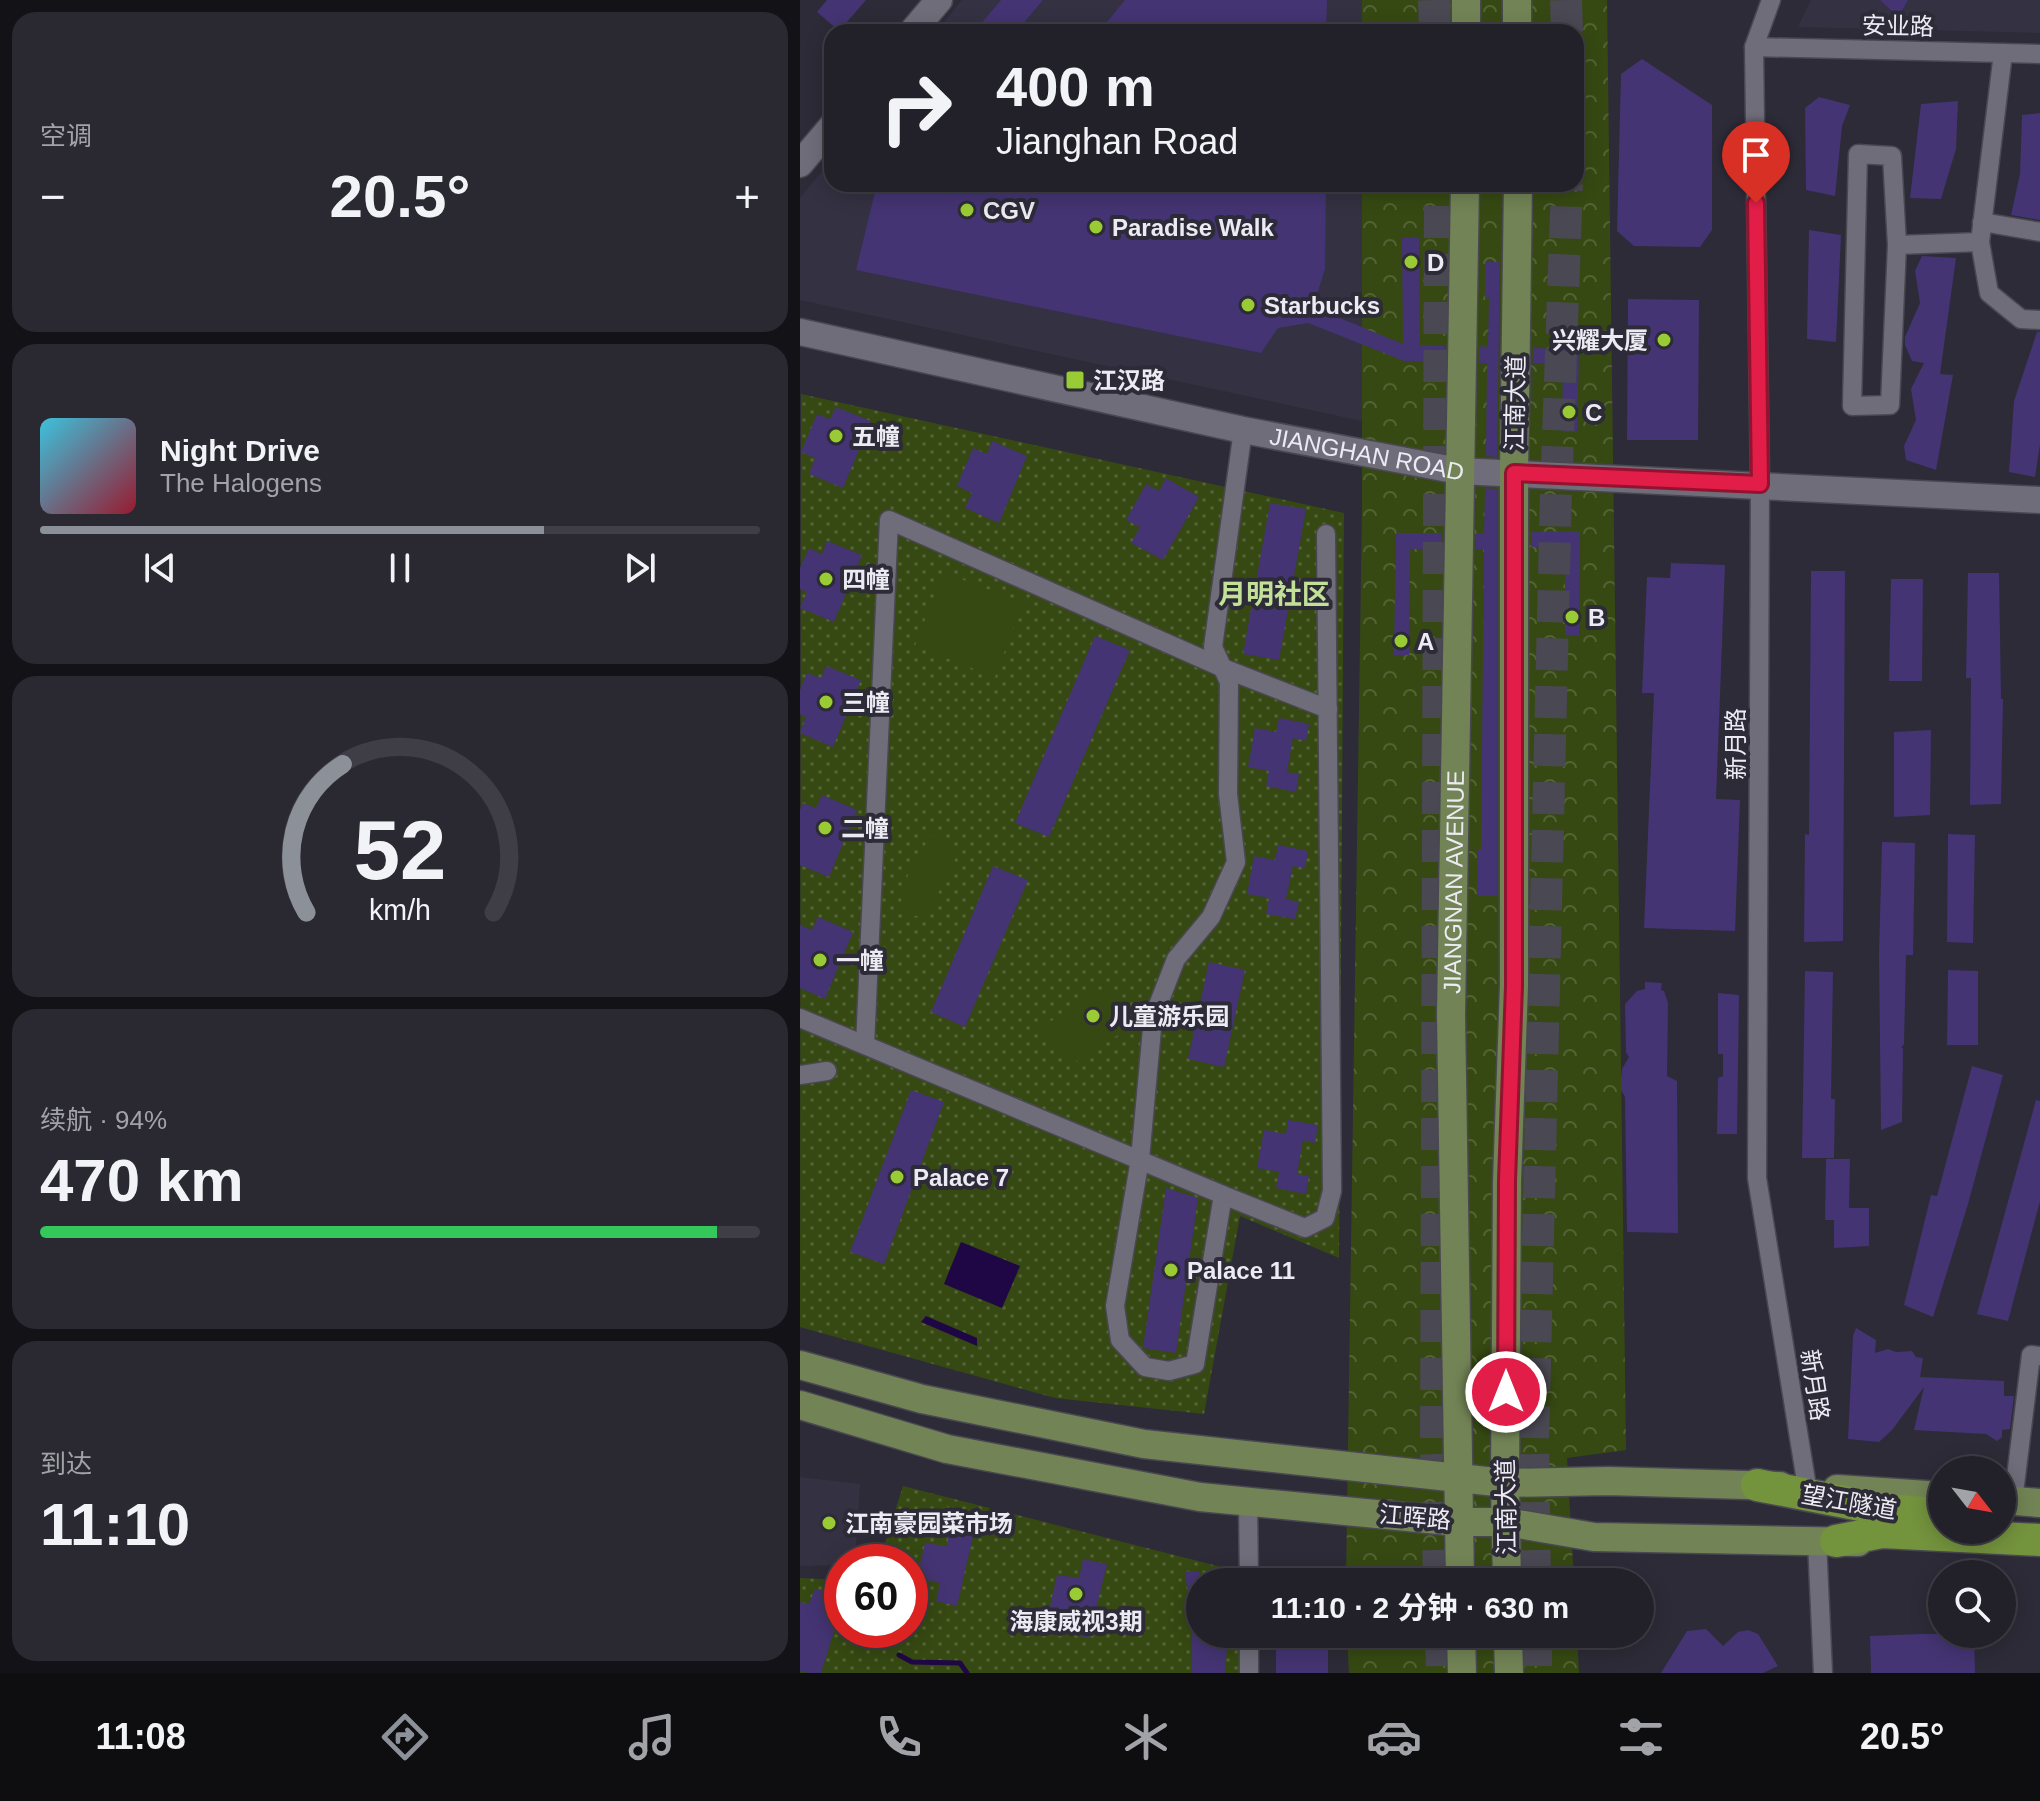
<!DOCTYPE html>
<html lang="zh">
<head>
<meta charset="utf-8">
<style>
  body { margin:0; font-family:Arial,"Noto Sans SC",sans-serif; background:#2a2831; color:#f1f3f6; height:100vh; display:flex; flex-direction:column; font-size:30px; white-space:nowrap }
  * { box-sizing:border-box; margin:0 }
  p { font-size:26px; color:#a2a3a8 }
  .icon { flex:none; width:44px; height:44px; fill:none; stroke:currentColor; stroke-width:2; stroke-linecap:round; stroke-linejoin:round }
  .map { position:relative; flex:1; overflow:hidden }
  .panel { display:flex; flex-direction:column; gap:12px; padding:12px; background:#131217; width:800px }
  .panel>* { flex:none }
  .hud { position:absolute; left:24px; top:24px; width:760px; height:168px; border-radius:24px; box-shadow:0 4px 20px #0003,0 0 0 2px #3f3e46; background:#222029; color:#f1f3f6; overflow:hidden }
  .needle { width:52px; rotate:121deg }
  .tools { position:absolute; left:1128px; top:1456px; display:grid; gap:16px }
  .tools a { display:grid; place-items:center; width:88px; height:88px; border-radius:50%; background:#222029; box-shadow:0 4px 20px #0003,0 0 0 2px #3f3e46; font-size:40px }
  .speed { position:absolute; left:24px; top:1544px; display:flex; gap:16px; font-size:40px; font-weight:700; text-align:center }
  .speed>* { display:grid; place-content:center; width:104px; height:104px; border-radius:50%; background:#222029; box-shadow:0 4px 20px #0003,0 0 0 2px #3f3e46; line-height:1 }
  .speed .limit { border:12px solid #d22; background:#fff; color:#111 }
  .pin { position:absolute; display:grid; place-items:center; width:68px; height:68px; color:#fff; margin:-82px -34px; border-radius:50% 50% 50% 0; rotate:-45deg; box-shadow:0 0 8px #0007 }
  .pin .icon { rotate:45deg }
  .me { position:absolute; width:88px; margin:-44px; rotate:0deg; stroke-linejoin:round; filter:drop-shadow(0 0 6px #0008) }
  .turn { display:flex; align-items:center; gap:28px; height:168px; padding:0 40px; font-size:36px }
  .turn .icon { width:104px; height:104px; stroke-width:2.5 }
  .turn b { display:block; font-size:56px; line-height:68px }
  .big { font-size:60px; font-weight:700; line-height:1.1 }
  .panel .widget { flex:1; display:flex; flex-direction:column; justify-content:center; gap:12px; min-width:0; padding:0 28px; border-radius:24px; background:#2a2831 }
  .panel .dial { align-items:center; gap:0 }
  .dial svg { height:208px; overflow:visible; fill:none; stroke:#3f3e46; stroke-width:7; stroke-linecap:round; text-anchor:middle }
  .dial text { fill:#f1f3f6; stroke:none }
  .song { display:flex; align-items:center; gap:24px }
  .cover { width:96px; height:96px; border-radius:12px; background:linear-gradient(135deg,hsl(190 70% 55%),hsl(350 70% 35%)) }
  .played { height:8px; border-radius:4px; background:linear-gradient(90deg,#8c9099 70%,#3f3e46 70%) }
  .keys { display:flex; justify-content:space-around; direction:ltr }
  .heat { display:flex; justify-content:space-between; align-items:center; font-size:44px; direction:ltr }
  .charge { height:12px; border-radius:6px; background:linear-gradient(90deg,#34c759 94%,#3f3e46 0) }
  .trip { position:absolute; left:386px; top:1568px; width:468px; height:80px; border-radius:40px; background:#222029; box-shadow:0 4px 20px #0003,0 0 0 2px #3f3e46; font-weight:700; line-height:80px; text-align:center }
  .tab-bar { display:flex; height:128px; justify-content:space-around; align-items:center; background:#0e0d10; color:#a2a3a8 }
  .tab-bar .icon { width:56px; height:56px }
  .tab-bar .current { color:#8c9099 }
  .tab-bar b { font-size:36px; color:#f1f3f6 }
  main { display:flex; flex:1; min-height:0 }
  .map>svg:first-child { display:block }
</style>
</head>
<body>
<main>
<section class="panel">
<div class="widget"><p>空调</p>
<div class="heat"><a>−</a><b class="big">20.5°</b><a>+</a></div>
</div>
<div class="widget">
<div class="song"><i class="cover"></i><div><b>Night Drive</b><p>The Halogens</p></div></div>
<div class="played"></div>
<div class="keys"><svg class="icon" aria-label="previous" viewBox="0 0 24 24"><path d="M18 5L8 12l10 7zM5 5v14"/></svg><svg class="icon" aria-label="pause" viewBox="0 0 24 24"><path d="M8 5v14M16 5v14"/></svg><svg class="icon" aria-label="next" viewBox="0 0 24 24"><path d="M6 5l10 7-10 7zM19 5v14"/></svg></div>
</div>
<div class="widget dial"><svg viewBox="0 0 100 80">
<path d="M14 69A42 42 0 1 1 86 69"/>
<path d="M14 69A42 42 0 0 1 28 12" stroke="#8c9099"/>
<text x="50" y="56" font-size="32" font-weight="700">52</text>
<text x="50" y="72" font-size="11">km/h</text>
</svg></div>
<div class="widget"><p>续航 · 94%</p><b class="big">470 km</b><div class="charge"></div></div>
<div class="widget"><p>到达</p><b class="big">11:10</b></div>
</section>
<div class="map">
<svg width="1240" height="1673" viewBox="0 0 1240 1673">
  <defs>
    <pattern id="grass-dots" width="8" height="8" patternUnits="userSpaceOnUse" patternTransform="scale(2)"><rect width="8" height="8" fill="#364912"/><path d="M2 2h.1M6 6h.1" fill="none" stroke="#536335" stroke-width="1.8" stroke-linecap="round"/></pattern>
    <pattern id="forest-crowns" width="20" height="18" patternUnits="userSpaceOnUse" patternTransform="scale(2)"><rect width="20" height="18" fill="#364912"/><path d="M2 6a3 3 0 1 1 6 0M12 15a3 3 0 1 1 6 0" fill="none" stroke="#536335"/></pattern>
  </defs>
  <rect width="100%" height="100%" fill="#2d2b37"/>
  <g fill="#343143">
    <polygon points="162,0 562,0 562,32 136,32"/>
    <polygon points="1011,0 1240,0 1240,33 998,27"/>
    <polygon points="32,159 32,184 562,184 562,421 0,300 0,198"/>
    <polygon points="0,1477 60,1484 55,1562 42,1562 42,1565 0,1566"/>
  </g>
  <g fill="url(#grass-dots)">
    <polygon points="1,394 544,513 539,1258 440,1216 404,1414 255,1398 0,1327"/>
    <polygon points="103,1486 445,1573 445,1582 400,1582 400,1634 445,1634 445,1673 0,1673 0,1578 42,1580 42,1630 110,1630 110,1562 79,1562"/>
  </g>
  <g fill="url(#forest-crowns)">
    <polygon points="562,0 807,0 826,1450 767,1458 774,1582 546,1582 562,509 562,184 776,184 776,32 562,32"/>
    <polygon points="547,1634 777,1634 779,1673 549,1673"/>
  </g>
  <g fill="#364912">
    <polygon points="143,572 223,603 195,677 115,646"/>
    <polygon points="132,833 157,855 126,918 98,912 109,872"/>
    <polygon points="298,989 327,1003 326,1030 272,1064 241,1028"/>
  </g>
  <g fill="#1e0744">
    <polygon points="161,1242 220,1266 202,1308 144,1284"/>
    <polygon points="126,1316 177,1338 177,1346 121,1322"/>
  </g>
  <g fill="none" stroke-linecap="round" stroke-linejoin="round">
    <polyline stroke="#1e0744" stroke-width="5" points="99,1655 112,1662 160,1663 167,1673"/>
  </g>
  <g fill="#443473">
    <polygon points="27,0 66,0 39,31 17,12"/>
    <polygon points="201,0 243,0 216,32 174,32"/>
    <polygon points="325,0 527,0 526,32 299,32"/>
    <polygon points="1080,0 1108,0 1098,17"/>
    <polygon points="842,59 912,105 912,230 900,247 834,246 817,231 821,74"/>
    <polygon points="1019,97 1050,105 1042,126 1035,196 1006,190 1005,108"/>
    <polygon points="1158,101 1156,149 1141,199 1110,198 1121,104"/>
    <polygon points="1240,113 1240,220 1211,215 1220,174 1222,115"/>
    <polygon points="77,184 526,184 525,269 513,307 603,344 602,238 619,238 620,345 645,346 645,362 604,361 508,323 478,328 461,353 56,270"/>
    <polygon points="1009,230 1041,235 1036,342 1007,339"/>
    <polygon points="1122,256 1156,258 1140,374 1153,375 1136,470 1106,460 1104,446 1116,420 1111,389 1124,363 1112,361 1105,345 1105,337 1120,303 1115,271"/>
    <polygon points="685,262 700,262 697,457 686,456 687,363 679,363 679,346 688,347 689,298 685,298"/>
    <polygon points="828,299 899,300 898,440 827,440"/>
    <polygon points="766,305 776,305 779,349 777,432 762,432 763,364 733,363 731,459 733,348 766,349"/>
    <polygon points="1237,332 1240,332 1240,444 1235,477 1209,472 1214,401"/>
    <polygon points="36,407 71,421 43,488 9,474 15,458 1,452 17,414 30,419"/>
    <polygon points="192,441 227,456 199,523 165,508 172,493 157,486 173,448 187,454"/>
    <polygon points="366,478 399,497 363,560 331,543 340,527 326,520 346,484 359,491"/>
    <polygon points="685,488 697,489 697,896 677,896 678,850 681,850 684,549 676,549 676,533 684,533"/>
    <polygon points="470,503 506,509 479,660 443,654"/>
    <polygon points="780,531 779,636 765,635 765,548 731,547 731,532"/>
    <polygon points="596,533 642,533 642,549 610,549 609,655 594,655"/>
    <polygon points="27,541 62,555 34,622 0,608 7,592 0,589 0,568 9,548 22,554"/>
    <polygon points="871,563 925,565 916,799 940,800 935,931 844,928 854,693 842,693 847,577 870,578"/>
    <polygon points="1011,571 1045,571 1043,941 1004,942 1005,834 1009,835"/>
    <polygon points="1168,573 1199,573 1201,699 1203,699 1201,804 1170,805 1171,678 1166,678"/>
    <polygon points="1091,579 1123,579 1122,681 1089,681"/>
    <polygon points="295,636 330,650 249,837 215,823"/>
    <polygon points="26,666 61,680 33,747 0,733 6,717 0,714 0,690 7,673 21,678"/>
    <polygon points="479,718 509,724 506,741 493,738 487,772 499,774 496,792 466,786 469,771 448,767 455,728 476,732"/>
    <polygon points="1131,730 1130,815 1094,817 1094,732"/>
    <polygon points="22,795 57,810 29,877 0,865 0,810 3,803 16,808"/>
    <polygon points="1148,834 1175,835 1173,943 1147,942"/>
    <polygon points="1082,842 1115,843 1113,955 1106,955 1104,1044 1101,1048 1103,1048 1102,1122 1081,1130 1079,954"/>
    <polygon points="478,845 508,851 505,868 493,866 486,899 499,902 495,919 466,914 469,898 447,894 454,856 475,860"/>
    <polygon points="193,866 228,880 165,1027 131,1012"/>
    <polygon points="18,917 53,932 25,999 0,988 0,925 12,930"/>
    <polygon points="409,962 445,970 424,1067 388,1059"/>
    <polygon points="1148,970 1178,971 1178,1045 1147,1045"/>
    <polygon points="1005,971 1033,972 1031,1099 1035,1099 1034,1158 1002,1158"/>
    <polygon points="845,982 862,983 861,990 864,991 868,1003 867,1076 877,1081 878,1233 827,1232 825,1097 821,1090 821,1079 822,1069 829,1057 826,1052 825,1004 837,991 845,989"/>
    <polygon points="918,993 939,995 937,1134 917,1134 918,1078 923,1076 923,1054 918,1054"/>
    <polygon points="1172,1066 1203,1075 1168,1204 1133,1317 1104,1305 1131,1195 1137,1196"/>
    <polygon points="111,1090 144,1102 84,1264 50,1252"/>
    <polygon points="1236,1100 1240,1101 1240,1201 1208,1321 1177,1314"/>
    <polygon points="488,1120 518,1125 515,1143 503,1140 497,1174 509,1176 506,1194 476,1188 479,1172 457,1168 464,1130 486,1134"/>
    <polygon points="1026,1159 1050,1159 1049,1208 1069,1208 1069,1246 1034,1248 1034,1220 1025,1220"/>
    <polygon points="366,1188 398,1198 376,1353 343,1348"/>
    <polygon points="1056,1328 1076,1340 1075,1353 1088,1349 1096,1352 1112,1351 1116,1357 1123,1358 1120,1377 1204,1381 1204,1396 1214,1396 1210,1429 1202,1430 1202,1437 1197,1441 1186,1434 1114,1430 1124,1387 1092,1430 1079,1442 1048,1439 1053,1336"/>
    <polygon points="150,1526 174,1532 157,1606 136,1601 140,1583 117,1578 125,1543 147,1546"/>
    <polygon points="283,1559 307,1564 289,1638 268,1633 272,1616 249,1610 257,1575 279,1578"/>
    <polygon points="385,1571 400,1572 400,1628 392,1629"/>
    <polygon points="15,1589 42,1596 42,1606 21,1673 8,1673 0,1671 0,1602 9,1604"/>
    <polygon points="906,1629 923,1646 938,1632 948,1630 958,1634 978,1666 963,1673 861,1673 887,1631"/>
    <polygon points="392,1634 428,1634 425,1673 391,1673"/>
    <rect x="476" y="1634" width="52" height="39"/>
    <polygon points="1122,1634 1174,1634 1175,1673 1071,1673 1070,1636"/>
  </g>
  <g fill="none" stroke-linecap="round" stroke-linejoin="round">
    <g stroke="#4a4853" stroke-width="32" stroke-dasharray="32 16" stroke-linecap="butt">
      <polyline points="634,0 635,32"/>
      <polyline points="766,0 767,32"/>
      <polyline points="639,1582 636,1445 640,184"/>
      <polyline points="735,1582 733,1444 756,492 767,184"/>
      <polyline points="641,1634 642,1673"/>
      <polyline points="736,1634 736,1673"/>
    </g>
    <g stroke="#494851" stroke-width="21">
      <g id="street">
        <polyline points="971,0 954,47 960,484 957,1178 1007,1487"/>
        <polyline points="954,47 1240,54"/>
        <polyline points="1203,53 1180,242 1189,293 1221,319 1240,320"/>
        <polyline points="1182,222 1240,232"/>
        <polyline points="1097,245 1090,405 1052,406 1058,154 1092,156 1097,245 1180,242"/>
        <polyline points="443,430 413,647 429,682 428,794 436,862 411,917 376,959 353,1018 340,1159 315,1306 320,1340 345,1367 369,1371 395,1364 423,1195 505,1228 525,1218 532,1191 526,534"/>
        <polyline points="0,1018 423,1195"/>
        <polyline points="65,1045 89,520 423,668 528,709"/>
        <polyline points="0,1075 27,1071"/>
        <polyline points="448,1501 449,1582"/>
        <polyline points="1213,1501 1231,1355 1240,1356"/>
        <polyline points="1017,1541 1023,1673"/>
        <polyline points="449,1634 449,1673"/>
      </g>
    </g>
    <g stroke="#494851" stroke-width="29">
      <g id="secondary">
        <polyline points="112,32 139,0"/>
        <polyline points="0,164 32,126"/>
        <path id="s1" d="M0,332L443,430L659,471L1240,500"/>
      </g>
    </g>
    <g stroke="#494851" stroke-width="31">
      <g id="primary">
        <polyline points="717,0 717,32"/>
        <polyline points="666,32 666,0"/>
        <polyline points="0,1365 122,1399 344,1444 705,1483 808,1481 980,1486"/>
        <polyline points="0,1405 147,1449 400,1497 659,1522 706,1522 794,1537 1058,1542"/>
        <polyline points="1037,1489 1142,1496"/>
        <polyline points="1202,1500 1240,1503"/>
        <path id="s2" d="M660,1582L651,1015L665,184"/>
        <polyline points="707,1582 705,1483 707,1181 714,986 714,473 718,184"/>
        <polyline points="661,1634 662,1673"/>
        <polyline points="708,1634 709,1673"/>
      </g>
    </g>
    <g stroke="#494851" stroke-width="35">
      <g id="highway">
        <polyline points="957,1485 1086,1510 1123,1513"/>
        <polyline points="1036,1541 1082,1532 1240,1540"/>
      </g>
    </g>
    <use href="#street" stroke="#6f6d7a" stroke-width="18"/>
    <use href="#secondary" stroke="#6f6d7a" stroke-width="26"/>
    <use href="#primary" stroke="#728455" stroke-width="28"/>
    <use href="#highway" stroke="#74933d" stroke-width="32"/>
  </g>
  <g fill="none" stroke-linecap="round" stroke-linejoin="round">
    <g stroke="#92132f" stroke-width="20">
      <polyline id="route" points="706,1392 707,1181 714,986 714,473 960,484 956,203"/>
    </g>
    <use href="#route" stroke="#e11d48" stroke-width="14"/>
  </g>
  <g fill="#99cb35" stroke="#2d2b37" stroke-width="3">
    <circle cx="167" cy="210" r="8"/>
    <circle cx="296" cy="227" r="8"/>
    <circle cx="611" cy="262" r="8"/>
    <circle cx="448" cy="305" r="8"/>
    <circle cx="864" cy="340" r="8"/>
    <rect x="265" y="370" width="20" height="20" rx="4"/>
    <circle cx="769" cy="412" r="8"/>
    <circle cx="36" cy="436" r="8"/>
    <circle cx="26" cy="579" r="8"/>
    <circle cx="772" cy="617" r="8"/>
    <circle cx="601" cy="641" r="8"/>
    <circle cx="26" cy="702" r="8"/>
    <circle cx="25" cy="828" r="8"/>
    <circle cx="20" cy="960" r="8"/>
    <circle cx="293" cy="1016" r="8"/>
    <circle cx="97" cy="1177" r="8"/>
    <circle cx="371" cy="1270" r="8"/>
    <circle cx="29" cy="1523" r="8"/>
    <circle cx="276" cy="1594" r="8"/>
  </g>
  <g text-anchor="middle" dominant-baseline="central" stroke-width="8" stroke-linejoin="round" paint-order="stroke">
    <g font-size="24" fill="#ecebf3" stroke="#2d2b37">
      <text transform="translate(1098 26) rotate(1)">安业路</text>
      <text transform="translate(715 403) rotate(-89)">江南大道</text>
      <text stroke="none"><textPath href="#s1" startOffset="580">JIANGHAN ROAD</textPath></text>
      <text transform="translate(935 744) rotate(-90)">新月路</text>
      <text stroke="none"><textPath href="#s2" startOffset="700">JIANGNAN AVENUE</textPath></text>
      <text transform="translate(1015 1385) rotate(81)">新月路</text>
      <text transform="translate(1049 1502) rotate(10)">望江隧道</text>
      <text transform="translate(706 1507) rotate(-91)">江南大道</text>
      <text transform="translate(615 1517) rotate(5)">江晖路</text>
    </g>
    <g font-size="24" font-weight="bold" fill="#ecebf3" stroke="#2d2b37" text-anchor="start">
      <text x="183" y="210">CGV</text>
      <text x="312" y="227">Paradise Walk</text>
      <text x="627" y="262">D</text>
      <text x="464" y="305">Starbucks</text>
      <text x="848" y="340" text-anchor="end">兴耀大厦</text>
      <text x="293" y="380">江汉路</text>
      <text x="785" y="412">C</text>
      <text x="52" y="436">五幢</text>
      <text x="42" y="579">四幢</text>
      <text x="788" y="617">B</text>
      <text x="617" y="641">A</text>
      <text x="42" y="702">三幢</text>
      <text x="41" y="828">二幢</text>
      <text x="36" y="960">一幢</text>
      <text x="309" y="1016">儿童游乐园</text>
      <text x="113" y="1177">Palace 7</text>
      <text x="387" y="1270">Palace 11</text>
      <text x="45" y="1523">江南豪园菜市场</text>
      <text x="276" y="1621" text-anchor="middle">海康威视3期</text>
    </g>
    <g font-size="28" font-weight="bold" fill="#c2e097" stroke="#2d2b37">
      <text x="474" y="594">月明社区</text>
    </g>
  </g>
</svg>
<div class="tools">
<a><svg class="needle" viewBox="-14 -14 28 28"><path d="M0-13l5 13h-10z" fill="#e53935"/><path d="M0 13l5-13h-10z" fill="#a2a3a8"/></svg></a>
<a><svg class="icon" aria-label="search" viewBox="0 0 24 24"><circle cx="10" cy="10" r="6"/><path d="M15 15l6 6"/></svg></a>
</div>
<div class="speed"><div class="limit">60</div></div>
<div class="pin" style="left:956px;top:203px;background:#d93025"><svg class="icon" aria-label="arrive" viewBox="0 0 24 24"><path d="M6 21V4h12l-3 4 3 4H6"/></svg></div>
<svg class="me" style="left:706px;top:1392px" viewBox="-20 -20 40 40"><circle r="17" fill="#e11d48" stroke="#fff" stroke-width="3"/><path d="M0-11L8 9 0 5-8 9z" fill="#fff"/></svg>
<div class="trip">11:10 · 2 分钟 · 630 m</div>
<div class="hud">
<div class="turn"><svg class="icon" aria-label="right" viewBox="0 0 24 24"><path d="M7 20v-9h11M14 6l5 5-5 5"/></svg><div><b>400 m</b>Jianghan Road</div></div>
</div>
</div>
</main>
<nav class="tab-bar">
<b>11:08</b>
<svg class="icon current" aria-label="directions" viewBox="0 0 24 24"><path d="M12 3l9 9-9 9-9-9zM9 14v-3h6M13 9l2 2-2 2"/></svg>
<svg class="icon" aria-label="music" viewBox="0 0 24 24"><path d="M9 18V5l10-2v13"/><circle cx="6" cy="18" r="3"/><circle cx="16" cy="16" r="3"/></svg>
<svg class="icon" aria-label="phone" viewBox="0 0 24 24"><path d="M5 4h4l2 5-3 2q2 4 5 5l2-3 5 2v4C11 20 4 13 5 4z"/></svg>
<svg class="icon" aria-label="climate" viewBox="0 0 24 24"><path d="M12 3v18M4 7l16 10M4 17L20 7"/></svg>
<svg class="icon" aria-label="car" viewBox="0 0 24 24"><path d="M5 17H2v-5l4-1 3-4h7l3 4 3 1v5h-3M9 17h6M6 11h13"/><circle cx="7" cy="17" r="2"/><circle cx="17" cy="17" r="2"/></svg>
<svg class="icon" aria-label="filters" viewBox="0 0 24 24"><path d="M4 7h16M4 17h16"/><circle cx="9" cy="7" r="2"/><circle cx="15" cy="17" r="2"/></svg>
<b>20.5°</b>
</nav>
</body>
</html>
